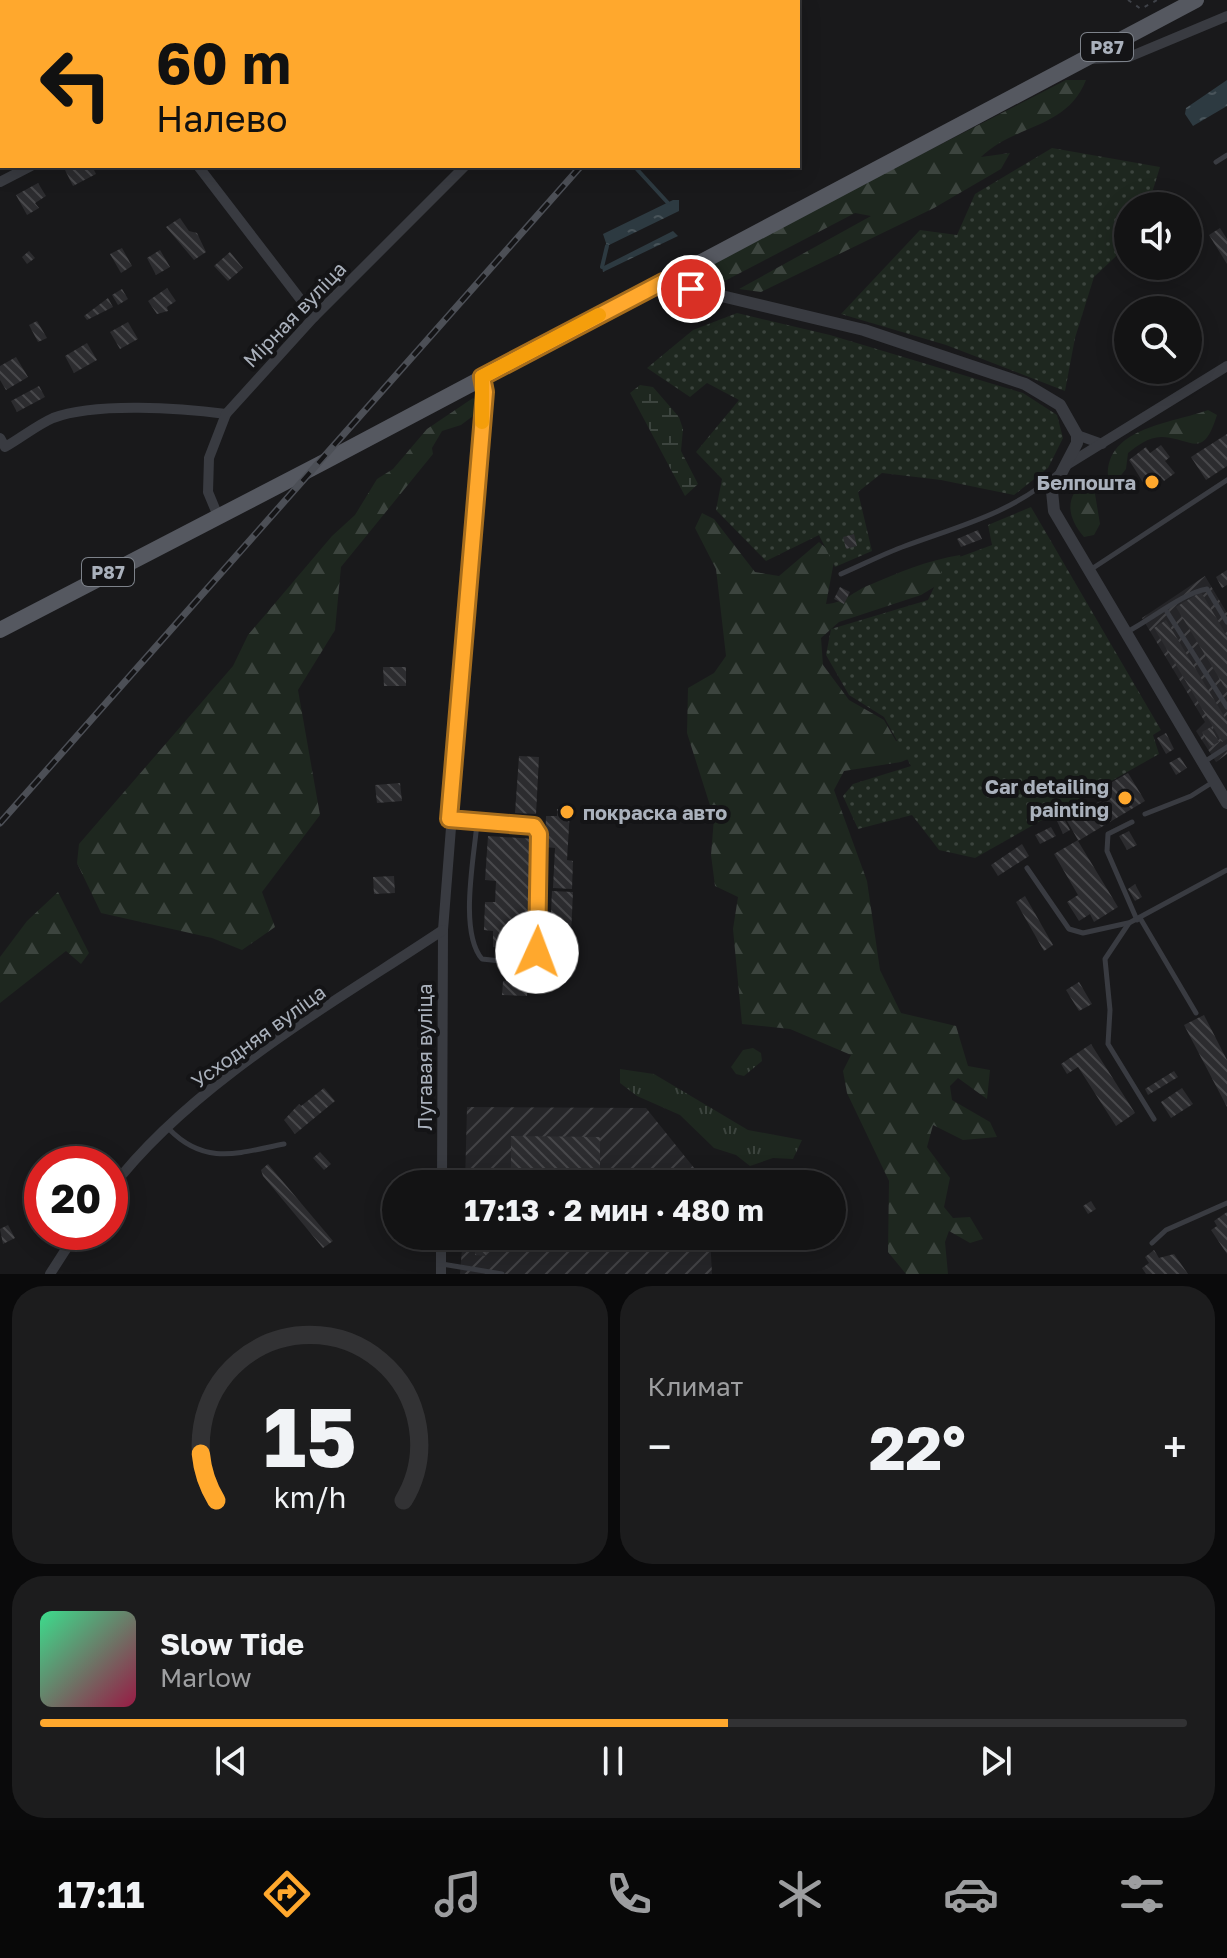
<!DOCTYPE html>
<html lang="ru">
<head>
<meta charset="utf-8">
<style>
  body { margin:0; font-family:"Golos Text",sans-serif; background:#1c1c1d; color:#f1f3f6; height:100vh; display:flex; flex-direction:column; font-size:30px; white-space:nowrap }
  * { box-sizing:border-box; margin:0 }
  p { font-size:26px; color:#9d9ea0 }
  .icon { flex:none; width:44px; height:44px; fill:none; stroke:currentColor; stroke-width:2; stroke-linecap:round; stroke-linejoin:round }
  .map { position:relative; height:1274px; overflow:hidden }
  .panel { display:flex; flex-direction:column; gap:12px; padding:12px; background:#0a0a0b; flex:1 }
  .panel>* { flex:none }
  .banner { position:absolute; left:0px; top:0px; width:800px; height:168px; box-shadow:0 4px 20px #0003,0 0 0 2px #323234; background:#ffa82d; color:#111; overflow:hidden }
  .tools { position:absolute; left:1114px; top:192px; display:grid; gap:16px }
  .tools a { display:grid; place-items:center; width:88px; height:88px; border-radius:50%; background:#131314; box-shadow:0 4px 20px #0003,0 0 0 2px #323234; font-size:40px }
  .speed { position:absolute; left:24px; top:1146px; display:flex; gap:16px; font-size:40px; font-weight:700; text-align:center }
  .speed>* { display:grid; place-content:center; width:104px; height:104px; border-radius:50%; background:#131314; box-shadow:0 4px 20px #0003,0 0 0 2px #323234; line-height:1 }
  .speed .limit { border:12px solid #d22; background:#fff; color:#111 }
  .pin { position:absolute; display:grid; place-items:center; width:68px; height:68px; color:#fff; margin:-34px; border:4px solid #fff; border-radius:50%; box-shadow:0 2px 8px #0007 }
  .me { position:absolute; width:88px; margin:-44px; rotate:2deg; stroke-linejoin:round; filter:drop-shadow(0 0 6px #0008) }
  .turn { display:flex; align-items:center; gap:28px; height:168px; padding:0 24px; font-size:36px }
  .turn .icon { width:104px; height:104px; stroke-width:2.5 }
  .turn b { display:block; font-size:56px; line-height:68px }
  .big { font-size:60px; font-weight:700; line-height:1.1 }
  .panel .tile { flex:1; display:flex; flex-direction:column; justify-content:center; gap:12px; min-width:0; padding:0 28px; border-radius:32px; background:#1c1c1d }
  .panel .dial { align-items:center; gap:0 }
  .dial svg { height:208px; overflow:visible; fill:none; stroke:#323234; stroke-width:7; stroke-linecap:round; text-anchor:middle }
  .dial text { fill:#f1f3f6; stroke:none }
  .song { display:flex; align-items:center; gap:24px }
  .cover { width:96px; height:96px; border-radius:12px; background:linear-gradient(135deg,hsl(150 70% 55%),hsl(340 70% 35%)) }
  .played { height:8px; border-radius:4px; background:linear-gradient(90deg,#ffa82d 60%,#323234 60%) }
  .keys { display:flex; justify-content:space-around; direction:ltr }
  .heat { display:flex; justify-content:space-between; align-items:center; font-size:44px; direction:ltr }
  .panel .tiles { flex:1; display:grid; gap:12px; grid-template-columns:1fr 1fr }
  .tile:last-child { grid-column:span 2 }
  .trip { position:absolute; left:382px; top:1170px; width:464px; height:80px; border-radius:40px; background:#131314; box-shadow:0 4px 20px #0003,0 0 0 2px #323234; font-weight:700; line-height:80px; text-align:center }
  .tabs { display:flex; height:128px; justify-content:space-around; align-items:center; background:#080808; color:#9d9ea0 }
  .tabs .icon { width:56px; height:56px }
  .tabs .selected { color:#ffa82d }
  .tabs b { font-size:36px; color:#f1f3f6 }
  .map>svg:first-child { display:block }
</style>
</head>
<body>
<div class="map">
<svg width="1227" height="1274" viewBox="0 0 1227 1274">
  <defs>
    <pattern id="industrial-furrows" width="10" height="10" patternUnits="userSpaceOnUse" patternTransform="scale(2)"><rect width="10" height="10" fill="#252528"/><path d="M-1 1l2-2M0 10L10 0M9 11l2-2" fill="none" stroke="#424245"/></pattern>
    <pattern id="grass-tufts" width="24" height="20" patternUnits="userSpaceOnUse" patternTransform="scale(2)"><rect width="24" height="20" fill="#1e271f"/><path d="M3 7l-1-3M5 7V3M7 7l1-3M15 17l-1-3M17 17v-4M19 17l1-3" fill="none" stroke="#3c443e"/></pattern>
    <pattern id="forest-firs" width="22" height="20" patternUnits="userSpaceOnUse" patternTransform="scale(2)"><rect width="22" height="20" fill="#1e271f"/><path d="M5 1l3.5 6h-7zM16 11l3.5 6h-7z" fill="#3c443e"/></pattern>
    <pattern id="wetland-marsh" width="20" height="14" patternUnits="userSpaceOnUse" patternTransform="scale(2)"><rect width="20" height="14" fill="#1e271f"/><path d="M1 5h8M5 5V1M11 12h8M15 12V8" fill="none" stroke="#3c443e"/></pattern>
    <pattern id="garden-dots" width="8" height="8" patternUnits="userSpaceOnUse" patternTransform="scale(2)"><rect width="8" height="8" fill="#1e271f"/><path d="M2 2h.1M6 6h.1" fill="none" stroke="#3c443e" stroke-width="1.8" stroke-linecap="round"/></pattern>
    <pattern id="water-ripples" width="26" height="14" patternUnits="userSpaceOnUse" patternTransform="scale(2)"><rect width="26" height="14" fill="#2d3a41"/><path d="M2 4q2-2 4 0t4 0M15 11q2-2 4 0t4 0" fill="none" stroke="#49545a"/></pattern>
    <pattern id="building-back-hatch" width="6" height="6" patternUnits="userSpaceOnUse" patternTransform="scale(2)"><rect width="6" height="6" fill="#2c2c2f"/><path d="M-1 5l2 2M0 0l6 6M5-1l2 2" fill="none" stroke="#48484b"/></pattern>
  </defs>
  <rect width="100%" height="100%" fill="#19191b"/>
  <g fill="url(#industrial-furrows)">
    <polygon points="1205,576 1227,613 1227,754 1216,762 1196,731 1205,722 1142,618"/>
    <polygon points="467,1107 646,1108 707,1184 465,1184"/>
    <polygon points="463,1236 710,1236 712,1274 460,1274"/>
  </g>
  <g fill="url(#grass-tufts)">
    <polygon points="753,1048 761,1053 762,1061 744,1076 736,1074 731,1067 743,1050"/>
    <polygon points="620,1069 654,1074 748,1130 802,1140 793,1159 773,1158 750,1166 736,1155 714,1148 680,1115 637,1096 620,1083"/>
  </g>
  <g fill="url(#forest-firs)">
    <path d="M1066,80H1086C1067,129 1015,124 981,157L1010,153L1001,169L934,208L761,292L739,289L871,216L855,213L717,285L684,276Z"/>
    <polygon points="473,398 479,403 477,413 461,425 442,431 432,448 433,454 341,567 335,630 298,690 320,815 262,892 275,927 242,950 212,938 101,913 77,863 79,844 233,666 248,635 332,536 355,515 377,479 393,469 427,429"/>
    <path d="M1208,410L1217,415C1203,460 1193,439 1163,437C1150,436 1138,445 1128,453L1126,469L1118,479L1108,476C1106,427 1174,423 1208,410Z"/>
    <path d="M1086,482L1094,488L1100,524L1094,535L1084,537C1068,519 1063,496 1086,482Z"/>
    <path d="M702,513L714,519L755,572L779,576L819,542L835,556L826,604C844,603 851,593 867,586C897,573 928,560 960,555L964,569L921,595L839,622L821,638L823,665L849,700L884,720L896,741L926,730L998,723L901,762L844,771L834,790L867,881L880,970L901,1013L956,1026L968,1066L990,1070L987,1099L958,1078L950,1086L952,1100L990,1122L997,1137L963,1140L933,1125L927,1147L950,1178L944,1207L953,1218L970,1217L983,1239L970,1243L949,1231L945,1242L948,1274H906L888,1252L889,1181L847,1093L843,1071L851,1055L790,1029L742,1024L733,929L738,897L715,886L711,855L714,818L687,733L688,688L714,673L726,656L716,569L695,528Z"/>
    <polygon points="58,892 89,953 81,964 66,951 0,1003 0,957 27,921"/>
  </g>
  <polygon fill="url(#wetland-marsh)" points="640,385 653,387 679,417 683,429 681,451 698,484 685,496 630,393"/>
  <g fill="url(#garden-dots)">
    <polygon points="1052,148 1160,167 1148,206 1128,206 1128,245 1094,277 1075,338 1065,391 946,345 841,314 920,230 957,235 975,194"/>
    <polygon points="737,313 830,335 1023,393 1057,415 1063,438 1048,468 1014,495 941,480 882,473 858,492 872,551 835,567 819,535 766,561 716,510 722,479 696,452 739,400 707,383 690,397 647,368 693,330"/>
    <polygon points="1031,507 1161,730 1153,735 1159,754 975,858 939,850 912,815 858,829 843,796 853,784 911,766 884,717 849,695 826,655 831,629 928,600 946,562 992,545 988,525"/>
  </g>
  <g fill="url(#water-ripples)">
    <polygon points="1227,80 1227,106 1193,126 1185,114 1186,108"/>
    <polygon points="673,200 679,200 679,211 607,246 603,234"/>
    <polygon points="673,231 678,236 603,272 602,267"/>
  </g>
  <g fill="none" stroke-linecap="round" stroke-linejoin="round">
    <g stroke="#2d3a41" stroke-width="4">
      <polyline points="634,166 668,203"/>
      <polyline points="602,267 607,246"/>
    </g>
  </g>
  <g fill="url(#building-back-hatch)">
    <polygon points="63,166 92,166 96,174 73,186"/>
    <polygon points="38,183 46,196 35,203 39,208 27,215 16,195"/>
    <polygon points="180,218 189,231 197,233 206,252 194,260 166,227"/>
    <polygon points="1220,228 1227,239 1227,264 1209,235"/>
    <polygon points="122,248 132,266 121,273 110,254"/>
    <polygon points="160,250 170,267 156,275 147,258"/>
    <polygon points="29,251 35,258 27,264 22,257"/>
    <polygon points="230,252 243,268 228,281 214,266"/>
    <polygon points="167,288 176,301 167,307 168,311 157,314 148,301"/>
    <polygon points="122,289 128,299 118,305 112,295"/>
    <polygon points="108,298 113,307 87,320 84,316"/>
    <polygon points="37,321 47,338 38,342 29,325"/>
    <polygon points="128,322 138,339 120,349 110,332"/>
    <polygon points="87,343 97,360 74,373 65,356"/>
    <polygon points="16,357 28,377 6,390 0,380 0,366"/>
    <polygon points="39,386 45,397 17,412 11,401"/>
    <polygon points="1227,434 1227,466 1206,480 1191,457"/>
    <polygon points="1161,445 1170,457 1165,461 1175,473 1164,481 1160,476 1146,487 1129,460 1146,447 1150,453"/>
    <polygon points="978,530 982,539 961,547 957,539"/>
    <polygon points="854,534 857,546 846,549 843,537"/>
    <polygon points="1227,570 1227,585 1222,588 1216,577"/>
    <polygon points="840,587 850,592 844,604 834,599"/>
    <polygon points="1201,592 1227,636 1227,691 1176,607"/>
    <polygon points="1166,620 1227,721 1227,739 1222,742 1154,628"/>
    <polygon points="383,667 406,667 406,686 384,686"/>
    <polygon points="1211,727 1219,742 1210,747 1202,732"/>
    <polygon points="1166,733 1174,749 1166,754 1157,738"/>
    <polygon points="519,756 539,757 536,814 515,813"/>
    <polygon points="1180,757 1187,768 1176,775 1169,763"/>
    <polygon points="1128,773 1145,801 1078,841 1118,907 1094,922 1090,914 1079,921 1067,902 1078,895 1054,854 1078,840 1067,821 1105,798 1100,789"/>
    <polygon points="400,783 402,801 377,803 375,785"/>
    <polygon points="557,809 570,810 567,860 573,861 572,889 553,888 555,848 545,847 546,816 557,816"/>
    <polygon points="1063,817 1070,830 1063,834 1057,821"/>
    <polygon points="1051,827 1056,836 1040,844 1035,835"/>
    <polygon points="1129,831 1137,845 1127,850 1119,836"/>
    <polygon points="488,836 536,839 529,949 493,947 493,931 484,930 485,902 495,902 496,881 485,880"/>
    <polygon points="1022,844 1029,856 998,876 991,865"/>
    <polygon points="394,876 395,893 374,894 373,877"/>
    <polygon points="1135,884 1142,897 1135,901 1128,889"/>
    <polygon points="552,891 573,892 569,976 548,975"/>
    <polygon points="1025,896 1053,945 1044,951 1016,902"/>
    <polygon points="503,981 528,982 527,996 502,995"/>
    <polygon points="1079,982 1092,1004 1079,1011 1066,990"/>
    <polygon points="1204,1015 1227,1060 1227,1107 1184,1025"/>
    <polygon points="1091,1044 1135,1113 1116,1126 1078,1067 1067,1074 1061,1064"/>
    <polygon points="1174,1071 1178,1077 1148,1095 1145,1089"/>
    <polygon points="324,1088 335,1101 295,1134 284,1120 299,1104 301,1106"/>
    <polygon points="1182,1088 1193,1104 1171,1118 1161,1102"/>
    <polygon points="511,1136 600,1137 600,1184 511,1184"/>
    <polygon points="320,1152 331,1164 324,1170 313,1158"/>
    <polygon points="268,1164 333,1241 323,1248 263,1176 261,1170"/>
    <polygon points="1091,1201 1096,1209 1088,1214 1083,1206"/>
    <polygon points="1227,1212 1227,1254 1211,1230 1217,1226 1214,1221"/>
    <polygon points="8,1225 15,1238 3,1244 0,1229"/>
    <polygon points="475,1245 486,1245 486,1256 475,1255"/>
    <polygon points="1154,1250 1159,1258 1174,1254 1188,1274 1146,1274 1142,1268 1149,1263 1145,1257"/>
  </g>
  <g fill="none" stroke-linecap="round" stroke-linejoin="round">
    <g stroke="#3f4248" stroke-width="2" stroke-dasharray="4 6" stroke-linecap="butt">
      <polyline points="308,0 308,2"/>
      <polyline points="1128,0 1141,9 1157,0"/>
    </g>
    <g stroke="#393b41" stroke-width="5">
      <polyline points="326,0 327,2"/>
      <polyline points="1216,162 1227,155"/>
      <polyline points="1090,570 1227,480"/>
      <path d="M841,574C862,565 883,554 905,546C959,526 1012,513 1056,474"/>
      <polyline points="1167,612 1227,707"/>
      <path d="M1127,632C1152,619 1183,593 1207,589L1227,622"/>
      <polyline points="1204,762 1227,747"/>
      <polyline points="1145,814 1191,796 1213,782"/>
      <path d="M450,819L534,826L539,834L537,952L533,960L519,963L482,959C459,932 474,858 477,823"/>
      <polyline points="1132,822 1108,834 1107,851 1137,920"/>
      <polyline points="1027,868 1069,929 1083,933 1128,923"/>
      <polyline points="1140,918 1196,1013"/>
      <polyline points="1154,1119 1108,1044 1110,1010 1105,959 1129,923 1227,870"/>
      <path d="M169,1129C205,1166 238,1153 284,1144"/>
      <polyline points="1152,1243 1166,1230 1227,1203"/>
      <polyline points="442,1264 502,1274"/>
    </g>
    <g stroke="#393b41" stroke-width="10">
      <polyline points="66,0 68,2"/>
      <polyline points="166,2 170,0"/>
      <polyline points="586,2 588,0"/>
      <polyline points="1091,59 1129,57 1227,16"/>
      <polyline points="198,166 314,317"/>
      <polyline points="0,182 31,166"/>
      <polyline points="1077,435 1102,444"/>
      <path d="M0,438L5,447C21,438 37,425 53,418C95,402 181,408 226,414"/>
      <polyline points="1065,466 1227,366"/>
      <polyline points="218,516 208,492 209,458 226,414 314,317 465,166"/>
      <polyline points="442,1184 443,930 485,392 482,377"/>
      <path d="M110,1190C191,1083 332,1004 443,930"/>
      <polyline points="50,1274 77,1232"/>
      <polyline points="441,1274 441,1236"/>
    </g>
    <polyline stroke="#393b41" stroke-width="12" points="663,282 864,330 1025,384 1060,405 1077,435 1077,443 1052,491 1054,511 1227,803"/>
    <polyline stroke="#555860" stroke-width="16" points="0,630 320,464 1196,0"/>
    <g stroke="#4c4f56" stroke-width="7">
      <g id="rail">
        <polyline points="727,2 729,0"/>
        <polyline points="0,823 581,166"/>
      </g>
    </g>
    <use href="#rail" stroke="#141416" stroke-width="4" stroke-dasharray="12" stroke-linecap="butt"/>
  </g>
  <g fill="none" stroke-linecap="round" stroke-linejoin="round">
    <g stroke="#a66d1d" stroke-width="20">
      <polyline id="route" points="537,952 539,834 534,826 449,819 485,392 482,377 663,282 691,289"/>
    </g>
    <use href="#route" stroke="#ffa82d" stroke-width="14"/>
    <polyline stroke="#f59e0b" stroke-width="14" points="482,422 482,377 599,315"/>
  </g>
  <g fill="#ffa82d" stroke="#141416" stroke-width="3">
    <circle cx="1152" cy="482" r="8"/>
    <circle cx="1125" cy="798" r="8"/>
    <circle cx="567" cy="812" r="8"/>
  </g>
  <g text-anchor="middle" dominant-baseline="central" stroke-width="8" stroke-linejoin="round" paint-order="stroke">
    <g fill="#141416" stroke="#7d828a" stroke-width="2">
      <rect x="1081" y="33" width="52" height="28" rx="6"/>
      <rect x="82" y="558" width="52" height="28" rx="6"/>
    </g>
    <g font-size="18" font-weight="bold" fill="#aab1bc">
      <text x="1107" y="47">Р87</text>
      <text x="108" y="572">Р87</text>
    </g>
    <g font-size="20" fill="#aab1bc" stroke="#141416">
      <text transform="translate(294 314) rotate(-46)">Мірная вуліца</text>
      <text transform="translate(258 1036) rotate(-36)">Усходняя вуліца</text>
      <text transform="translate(424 1057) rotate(-90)">Лугавая вуліца</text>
    </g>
    <g font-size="20" font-weight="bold" fill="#aab1bc" stroke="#141416" text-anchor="end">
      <text x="1136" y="482">Белпошта</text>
      <text x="1109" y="786">Car detailing<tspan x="1109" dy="23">painting</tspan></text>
      <text x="583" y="812" text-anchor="start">покраска авто</text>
    </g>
  </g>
</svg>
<div class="tools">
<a><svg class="icon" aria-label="sound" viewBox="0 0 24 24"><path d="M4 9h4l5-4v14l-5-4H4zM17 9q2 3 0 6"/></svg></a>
<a><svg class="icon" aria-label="search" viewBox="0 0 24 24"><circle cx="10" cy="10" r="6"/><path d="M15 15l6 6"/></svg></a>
</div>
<div class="speed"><div class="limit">20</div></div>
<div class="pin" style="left:691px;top:289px;background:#d93025"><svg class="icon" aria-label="arrive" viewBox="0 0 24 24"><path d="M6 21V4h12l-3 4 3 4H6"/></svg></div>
<svg class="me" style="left:537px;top:952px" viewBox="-20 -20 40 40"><circle r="19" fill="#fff"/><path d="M0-13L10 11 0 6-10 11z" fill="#ffa82d"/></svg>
<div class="trip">17:13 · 2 мин · 480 m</div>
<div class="banner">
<div class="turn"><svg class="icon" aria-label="left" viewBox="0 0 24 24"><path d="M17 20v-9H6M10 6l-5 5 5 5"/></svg><div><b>60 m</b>Налево</div></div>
</div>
</div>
<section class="panel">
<div class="tiles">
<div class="tile dial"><svg viewBox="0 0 100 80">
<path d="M14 69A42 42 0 1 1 86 69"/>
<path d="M14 69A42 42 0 0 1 8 51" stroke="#ffa82d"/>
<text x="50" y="56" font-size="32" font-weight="700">15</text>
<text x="50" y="72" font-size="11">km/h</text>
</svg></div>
<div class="tile"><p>Климат</p>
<div class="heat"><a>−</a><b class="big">22°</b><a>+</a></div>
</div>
<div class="tile">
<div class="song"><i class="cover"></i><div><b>Slow Tide</b><p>Marlow</p></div></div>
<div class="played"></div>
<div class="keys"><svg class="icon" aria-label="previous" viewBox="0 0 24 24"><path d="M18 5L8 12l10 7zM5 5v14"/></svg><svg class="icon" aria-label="pause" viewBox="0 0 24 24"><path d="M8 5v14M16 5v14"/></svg><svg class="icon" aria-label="next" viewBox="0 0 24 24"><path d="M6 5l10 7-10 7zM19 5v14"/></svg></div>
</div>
</div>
</section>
<nav class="tabs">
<b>17:11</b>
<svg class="icon selected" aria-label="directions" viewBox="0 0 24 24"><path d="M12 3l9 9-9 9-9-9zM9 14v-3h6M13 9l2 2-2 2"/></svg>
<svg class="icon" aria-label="music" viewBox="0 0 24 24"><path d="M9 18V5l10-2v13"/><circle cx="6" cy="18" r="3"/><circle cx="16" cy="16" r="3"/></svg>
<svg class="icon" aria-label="phone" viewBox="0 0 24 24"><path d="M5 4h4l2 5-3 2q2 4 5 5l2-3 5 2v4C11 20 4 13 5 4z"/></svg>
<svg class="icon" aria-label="climate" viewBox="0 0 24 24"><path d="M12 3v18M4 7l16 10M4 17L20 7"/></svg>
<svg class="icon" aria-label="car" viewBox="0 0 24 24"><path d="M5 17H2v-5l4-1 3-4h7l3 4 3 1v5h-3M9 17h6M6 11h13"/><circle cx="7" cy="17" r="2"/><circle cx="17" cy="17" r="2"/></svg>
<svg class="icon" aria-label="filters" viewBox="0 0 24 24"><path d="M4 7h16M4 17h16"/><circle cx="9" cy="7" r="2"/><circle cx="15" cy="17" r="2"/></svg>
</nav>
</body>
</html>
